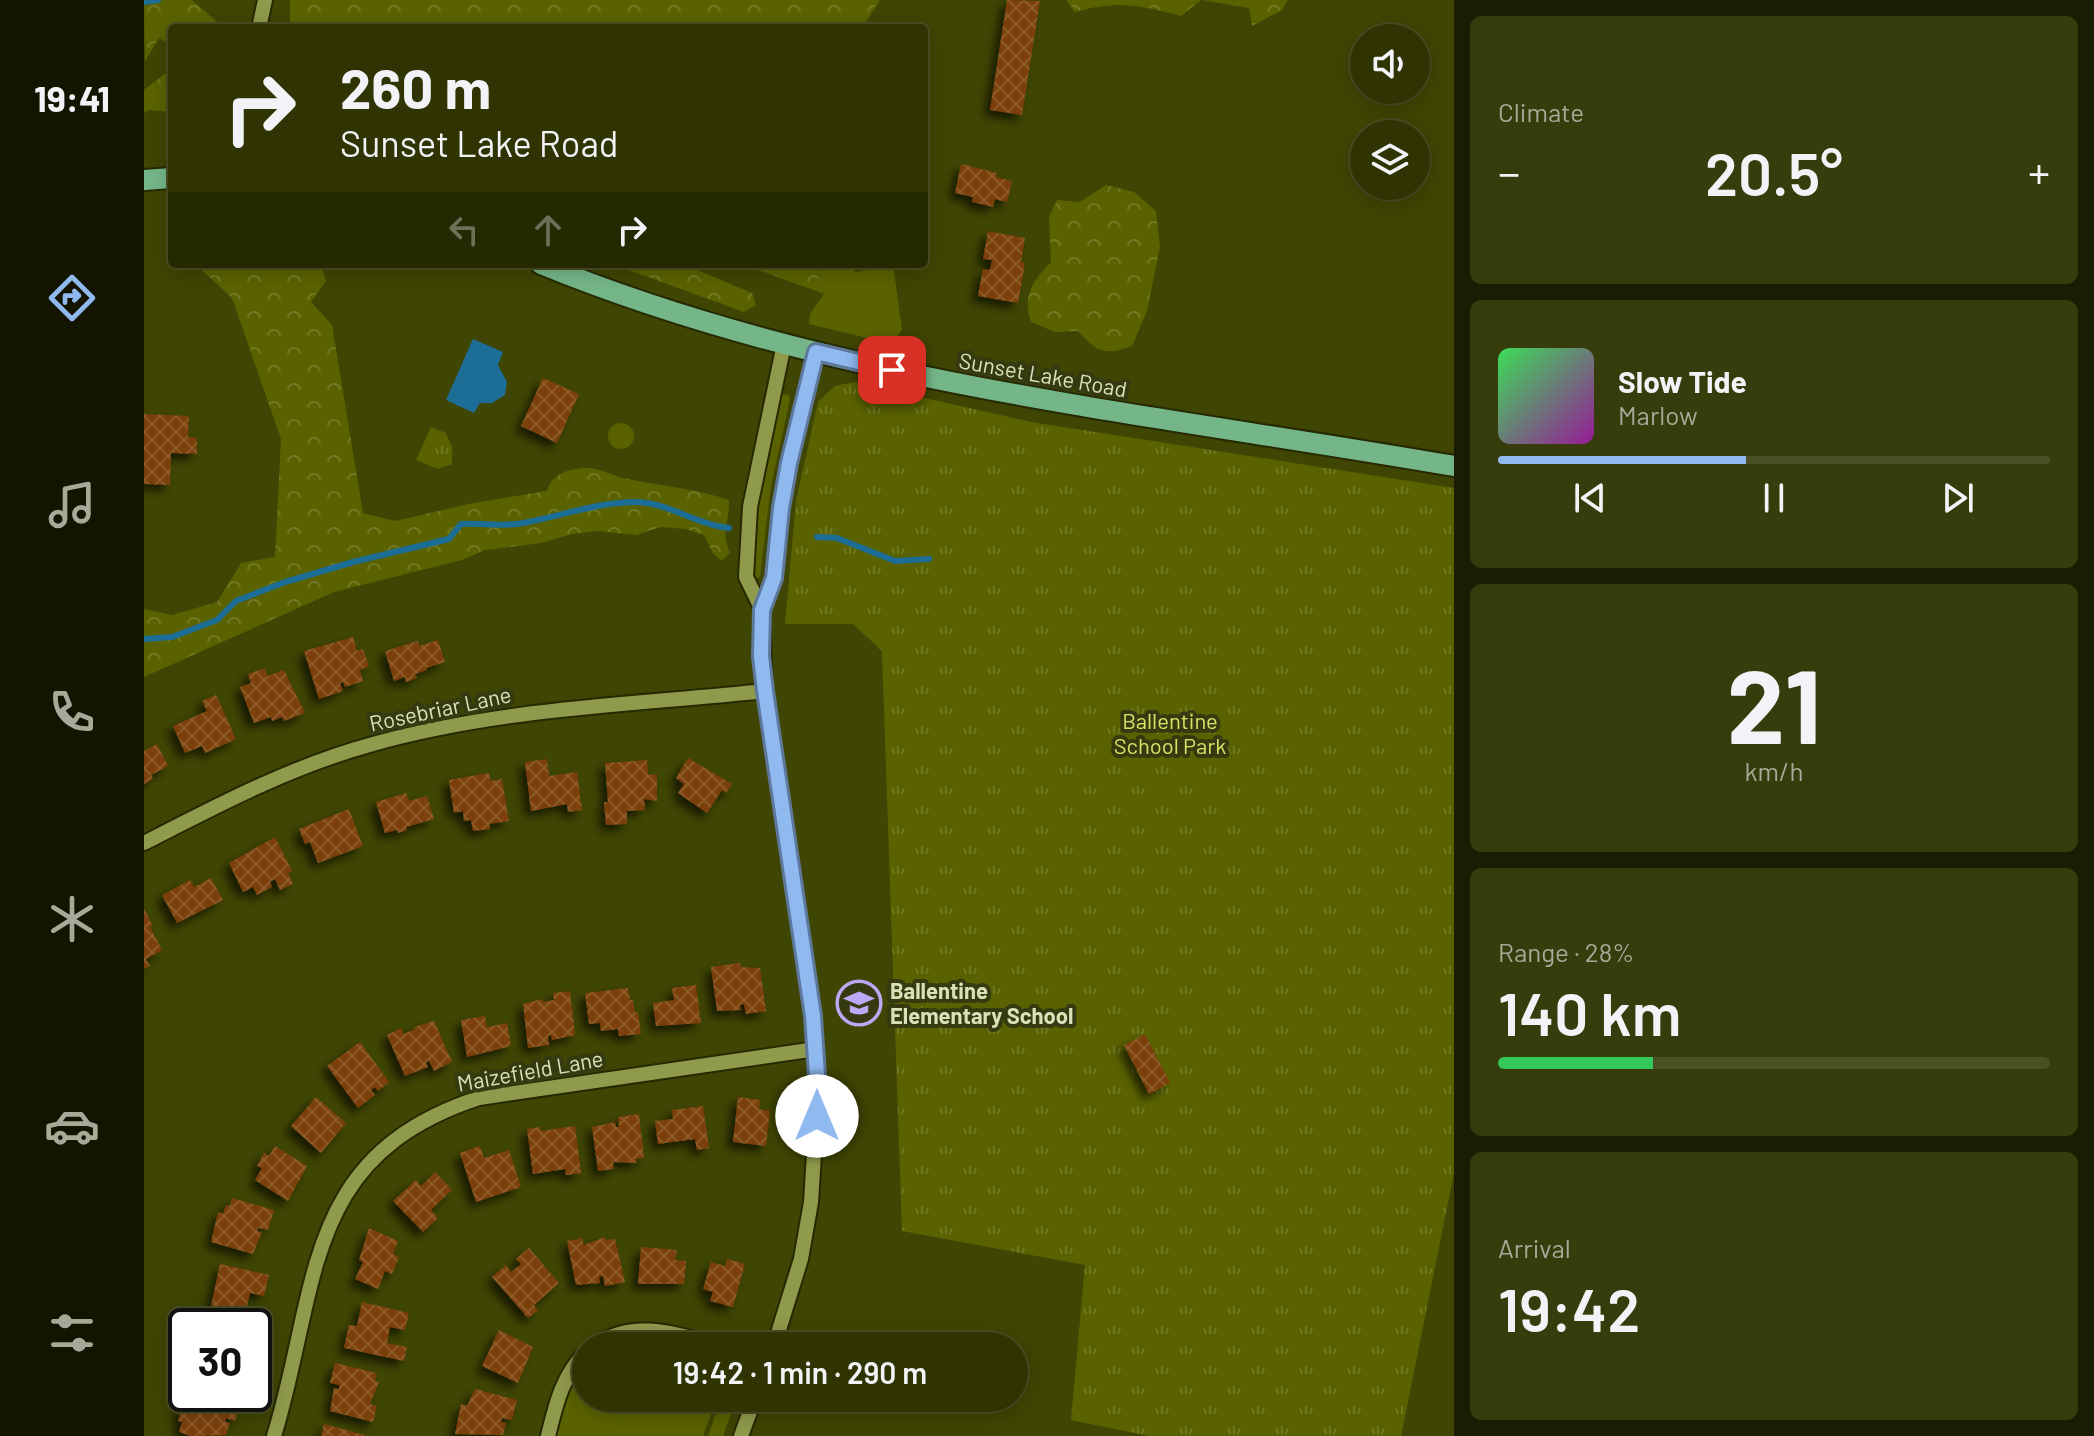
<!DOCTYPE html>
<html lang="en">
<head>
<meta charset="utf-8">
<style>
  body { margin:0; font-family:Barlow,sans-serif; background:#373c0c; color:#f1f3f6; height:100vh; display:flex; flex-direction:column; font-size:30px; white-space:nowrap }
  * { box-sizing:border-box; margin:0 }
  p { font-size:26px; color:#a7aa99 }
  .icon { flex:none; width:44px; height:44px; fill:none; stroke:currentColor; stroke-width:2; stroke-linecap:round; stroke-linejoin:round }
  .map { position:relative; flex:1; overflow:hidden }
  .sheet { display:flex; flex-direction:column; gap:16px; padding:16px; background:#1a1d01; width:640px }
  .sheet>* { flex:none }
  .top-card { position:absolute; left:24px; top:24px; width:760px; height:244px; border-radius:8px; box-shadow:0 4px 20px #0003,0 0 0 2px #4a4f24; background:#2f3402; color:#f1f3f6; overflow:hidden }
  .buttons { position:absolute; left:1206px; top:24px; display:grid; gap:16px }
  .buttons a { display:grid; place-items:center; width:80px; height:80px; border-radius:50%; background:#2f3402; box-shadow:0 4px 20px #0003,0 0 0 2px #4a4f24; font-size:40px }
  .speed { position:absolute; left:24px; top:1308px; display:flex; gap:16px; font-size:40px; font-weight:700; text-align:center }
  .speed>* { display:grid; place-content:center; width:104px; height:104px; border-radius:50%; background:#2f3402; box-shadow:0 4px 20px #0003,0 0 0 2px #4a4f24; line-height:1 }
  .speed .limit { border:4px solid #111; border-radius:12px; background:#fff; color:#111 }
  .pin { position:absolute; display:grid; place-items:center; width:68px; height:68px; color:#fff; margin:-34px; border-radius:16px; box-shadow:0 4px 12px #0006 }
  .me { position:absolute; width:88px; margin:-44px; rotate:0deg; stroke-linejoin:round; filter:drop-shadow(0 0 6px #0008) }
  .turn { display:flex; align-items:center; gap:28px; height:168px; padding:0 40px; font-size:36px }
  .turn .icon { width:104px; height:104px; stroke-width:2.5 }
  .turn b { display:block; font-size:56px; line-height:68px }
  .lanes { display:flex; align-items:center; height:76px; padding:0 40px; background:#0003; justify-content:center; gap:40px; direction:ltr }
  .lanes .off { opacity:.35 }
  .big { font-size:60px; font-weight:600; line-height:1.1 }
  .sheet .card { flex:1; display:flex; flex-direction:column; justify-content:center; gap:12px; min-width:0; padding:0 28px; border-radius:12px; background:#373c0c }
  .sheet .dial { align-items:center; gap:0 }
  .dial b { font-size:104px; line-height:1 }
  .song { display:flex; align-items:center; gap:24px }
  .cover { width:96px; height:96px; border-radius:12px; background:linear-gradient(135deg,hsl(130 70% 55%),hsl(300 70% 35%)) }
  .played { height:8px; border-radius:4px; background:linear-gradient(90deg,#90b9f0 45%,#4a4f24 45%) }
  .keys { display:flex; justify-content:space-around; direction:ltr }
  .heat { display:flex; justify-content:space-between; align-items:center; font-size:44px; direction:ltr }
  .charge { height:12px; border-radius:6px; background:linear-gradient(90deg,#34c759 28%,#4a4f24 0) }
  .trip { position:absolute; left:428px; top:1332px; width:456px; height:80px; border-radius:40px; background:#2f3402; box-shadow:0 4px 20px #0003,0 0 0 2px #4a4f24; font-weight:600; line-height:80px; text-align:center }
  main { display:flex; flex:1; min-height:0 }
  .dock { display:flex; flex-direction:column; width:144px; justify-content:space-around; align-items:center; background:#131501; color:#a7aa99 }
  .dock .icon { width:56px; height:56px }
  .dock .on { color:#90b9f0 }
  .dock b { font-size:36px; color:#f1f3f6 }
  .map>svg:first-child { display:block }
</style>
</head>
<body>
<main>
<nav class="dock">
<b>19:41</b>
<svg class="icon on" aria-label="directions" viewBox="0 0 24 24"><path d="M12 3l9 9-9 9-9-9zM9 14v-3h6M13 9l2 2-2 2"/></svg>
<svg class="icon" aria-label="music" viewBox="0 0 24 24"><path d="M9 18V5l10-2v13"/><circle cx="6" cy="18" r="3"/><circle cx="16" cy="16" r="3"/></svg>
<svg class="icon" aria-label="phone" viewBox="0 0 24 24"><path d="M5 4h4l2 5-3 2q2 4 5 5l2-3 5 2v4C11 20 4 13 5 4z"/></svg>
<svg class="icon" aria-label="climate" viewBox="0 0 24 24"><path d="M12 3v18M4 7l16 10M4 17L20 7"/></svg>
<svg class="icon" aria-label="car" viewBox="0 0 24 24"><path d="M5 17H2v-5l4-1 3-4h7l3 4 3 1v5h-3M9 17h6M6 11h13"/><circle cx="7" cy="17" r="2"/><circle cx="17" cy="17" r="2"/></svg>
<svg class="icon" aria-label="filters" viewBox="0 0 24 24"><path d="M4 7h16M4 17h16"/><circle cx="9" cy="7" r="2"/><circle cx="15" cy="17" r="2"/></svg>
</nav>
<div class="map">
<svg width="1310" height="1436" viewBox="0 0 1310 1436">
  <defs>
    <pattern id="forest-crowns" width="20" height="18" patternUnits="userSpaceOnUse" patternTransform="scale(2)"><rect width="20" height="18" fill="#5a6200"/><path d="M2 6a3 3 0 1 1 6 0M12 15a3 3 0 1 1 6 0" fill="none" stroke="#717823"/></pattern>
    <pattern id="park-tufts" width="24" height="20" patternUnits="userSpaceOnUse" patternTransform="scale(2)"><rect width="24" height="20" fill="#5a6200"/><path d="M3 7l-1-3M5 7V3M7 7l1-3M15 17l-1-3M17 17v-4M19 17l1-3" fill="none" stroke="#717823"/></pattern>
    <pattern id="building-cross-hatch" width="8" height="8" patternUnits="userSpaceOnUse" patternTransform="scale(2)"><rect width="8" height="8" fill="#7b3f07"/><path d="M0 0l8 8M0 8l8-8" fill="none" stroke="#8d5a29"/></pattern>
    <filter id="shadow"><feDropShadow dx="-6" dy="6" stdDeviation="4" flood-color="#0009"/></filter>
  </defs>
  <rect width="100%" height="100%" fill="#3f4503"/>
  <g fill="#5a6200">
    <polygon points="670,264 708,264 711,272 745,267 744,264 749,264 758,330 749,342 735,341 665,324 666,314 680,294"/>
    <path d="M639,394L645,395L646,399L627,486L616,577L612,579C605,549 625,422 639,394Z"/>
    <circle cx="477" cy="436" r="13"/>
    <polygon points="507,1338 542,1346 467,1346 488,1339"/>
    <polygon points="442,1365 442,1398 573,1398 559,1436 413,1436 425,1392"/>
    <polygon points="577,1398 593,1398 579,1436 564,1436"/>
  </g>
  <g fill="url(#forest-crowns)">
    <polygon points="0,0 48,0 80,28 28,28 28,45 15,38 1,61"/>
    <polygon points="146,0 736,0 718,28 146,28"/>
    <path d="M922,0H1057L1037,16C994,5 975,0 931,12Z"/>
    <polygon points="1058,0 1144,0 1138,10 1108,26 1105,8"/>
    <polygon points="28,68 28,112 5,110 0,113 0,90"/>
    <path d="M962,185L990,192L1012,211L1016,247L1003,311L988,346C960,356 953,352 934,331L911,332L887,322C878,295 889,281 907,262L905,217L913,200L936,202Z"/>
    <path d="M51,264H177L182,281L167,302L188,325L219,513L251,521L329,503L403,491C408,474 425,468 443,468C455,468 468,475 479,478C515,486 551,488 585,500C586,522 576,532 586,553L577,561L568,552L560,535L542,529L517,527L492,535L454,531L428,534L397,543L341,550L318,560L190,592L0,677V609L28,615L73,602L97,563L131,557L137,439L88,298Z"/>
    <polygon points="468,264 539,264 608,293 612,305 600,312"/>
    <polygon points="597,264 670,264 680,294 598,264"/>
  </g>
  <g fill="url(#park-tufts)">
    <polygon points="710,382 887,422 1310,488 1310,1173 1257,1436 1005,1436 927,1420 941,1265 758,1231 738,651 709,624 641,624 652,501 674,402 691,386"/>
    <polygon points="287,427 302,433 308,447 308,464 294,469 272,460"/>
  </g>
  <polygon fill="#1d6e96" points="329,339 359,352 354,365 363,382 361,395 348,403 336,403 330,413 302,400"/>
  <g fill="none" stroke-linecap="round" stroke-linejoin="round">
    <g stroke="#1d6e96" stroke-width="6">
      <polyline points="0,2 14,0"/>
      <polyline points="673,537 693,538 751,561 785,559"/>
      <path d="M0,639L28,637L73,620L92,601L141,582L209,562L305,539L317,524C337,523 360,527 379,523C416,516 452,503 489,502C523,501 552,525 585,528"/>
    </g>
  </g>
  <g fill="url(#building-cross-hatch)" filter="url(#shadow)">
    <polygon points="863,0 896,1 878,115 846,110"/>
    <polygon points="817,164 853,173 852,177 868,181 863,202 851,199 849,207 828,202 829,197 811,193"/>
    <polygon points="844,231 881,238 877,262 881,263 874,303 834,296 839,269 846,270 848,260 839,259"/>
    <polygon points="399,378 435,394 413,443 377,426"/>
    <polygon points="0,414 45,416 44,437 53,438 53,454 27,453 26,485 0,484"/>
    <polygon points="209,637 213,651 219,649 225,666 216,670 219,681 201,687 199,682 196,683 199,691 175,699 160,651"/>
    <polygon points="294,640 301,662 282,668 283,670 271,674 273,678 262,682 261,677 250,681 241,651 274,641 275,646"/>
    <polygon points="121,668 123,676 140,670 161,713 140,721 138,717 128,721 127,717 110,723 96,687 107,683 104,674"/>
    <polygon points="72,695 92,739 61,753 58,746 41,753 29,726 63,711 58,701"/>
    <polygon points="13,744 24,766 7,775 9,779 0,784 0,751"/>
    <polygon points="544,758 588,784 582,793 578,790 563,813 534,793 540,784 532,778"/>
    <polygon points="403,759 405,776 433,772 438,810 424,812 423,804 387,811 381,762"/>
    <polygon points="503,760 504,775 513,774 513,801 500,799 501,810 483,811 483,824 462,825 460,802 464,802 461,763"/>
    <polygon points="345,773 346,781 358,779 365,821 345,824 346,829 329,831 327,820 320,821 319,811 310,813 305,780"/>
    <polygon points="262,793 265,801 283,796 290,819 262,827 263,830 254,833 253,830 241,833 232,802"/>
    <polygon points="205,809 219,846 174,863 166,842 161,844 155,829"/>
    <polygon points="131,837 148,871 144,873 149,884 136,890 131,879 126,882 128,887 113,895 109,887 99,892 85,863"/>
    <polygon points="67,878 79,900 33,923 18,895 46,880 50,887"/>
    <polygon points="0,909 9,926 6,927 18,950 2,959 6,966 0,969"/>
    <polygon points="596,963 597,967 616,968 622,1011 602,1014 600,1004 596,1005 597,1010 573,1011 567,967"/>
    <polygon points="552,985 557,1023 512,1026 509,1003 530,1000 528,988"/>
    <polygon points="484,988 486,1000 489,1000 491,1013 494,1012 497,1034 475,1036 474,1029 457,1031 456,1023 445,1024 441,993"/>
    <polygon points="426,991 431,1035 408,1040 407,1035 404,1036 405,1045 384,1048 379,1004 398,999 399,1002 410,1000 409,993"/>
    <polygon points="341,1016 343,1027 363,1023 367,1046 323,1057 317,1020"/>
    <polygon points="290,1021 308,1062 290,1071 285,1061 282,1062 284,1067 261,1076 243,1035 257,1028 260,1034 271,1029 270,1027"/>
    <polygon points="1001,1034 1026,1083 1005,1094 980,1045"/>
    <polygon points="216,1042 245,1082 234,1091 231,1087 227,1090 231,1095 214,1108 183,1066"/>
    <polygon points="172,1097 202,1123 177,1153 147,1126"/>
    <polygon points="594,1097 616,1100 615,1109 626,1111 622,1146 589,1142"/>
    <polygon points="559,1106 565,1148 553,1150 551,1139 514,1144 511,1121 529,1119 528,1110"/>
    <polygon points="495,1114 500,1158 492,1159 493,1163 469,1162 470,1169 454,1171 448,1127 471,1122 472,1127 475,1127 474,1117"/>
    <polygon points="431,1126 437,1173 422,1175 421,1169 389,1174 383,1129 396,1127 397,1131"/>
    <polygon points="131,1146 163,1166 144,1201 111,1180 118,1168 113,1166 120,1153 125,1156"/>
    <polygon points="336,1146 340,1158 365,1150 377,1187 332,1202 316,1153"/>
    <polygon points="291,1172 308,1190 287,1210 294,1218 279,1232 249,1201 272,1180 277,1186"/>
    <polygon points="88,1198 130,1210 124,1230 114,1228 113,1231 118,1232 109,1254 67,1242 74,1212 79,1214 82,1205 86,1206"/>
    <polygon points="225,1228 254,1241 249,1254 255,1257 248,1274 241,1271 234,1289 211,1279 219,1262 215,1260"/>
    <polygon points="461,1237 462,1240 471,1239 481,1282 461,1286 459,1276 455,1277 456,1283 432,1285 423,1241 438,1238 440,1245"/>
    <polygon points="497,1247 533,1250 531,1260 542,1261 540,1284 494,1284"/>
    <polygon points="385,1248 415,1283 390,1305 394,1310 384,1318 348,1277 362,1265 367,1272 377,1264 372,1259"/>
    <polygon points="583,1259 601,1264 589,1307 566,1301 569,1292 559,1289 567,1262 581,1266"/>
    <polygon points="76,1264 125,1275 120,1296 106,1293 101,1314 67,1306"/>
    <polygon points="218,1302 265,1313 261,1330 246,1327 243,1343 263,1347 260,1361 200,1348 205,1325 213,1326"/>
    <polygon points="355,1330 389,1347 374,1383 338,1366"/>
    <polygon points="191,1363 233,1373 231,1381 235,1382 226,1404 233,1406 229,1422 186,1411 190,1388 195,1389 195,1385 186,1383"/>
    <polygon points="331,1389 373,1400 368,1420 358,1418 357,1422 362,1423 359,1435 311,1434 317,1404 323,1406"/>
    <polygon points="53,1394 75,1394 98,1401 91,1421 82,1418 81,1422 86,1423 82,1435 47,1436 35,1432 38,1422 34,1421 39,1403 47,1405 49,1396 52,1397"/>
    <polygon points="180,1424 220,1435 220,1436 177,1436"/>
  </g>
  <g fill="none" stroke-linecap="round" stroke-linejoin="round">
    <g stroke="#262a00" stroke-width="18">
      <g id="minor">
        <polyline points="115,28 121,0"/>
        <polyline points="618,610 602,577 606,507 640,344"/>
        <path d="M0,843C74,805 148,766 229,744C357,708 489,705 621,691"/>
        <path d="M450,1346C490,1318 532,1334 575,1346"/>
        <polyline points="630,1346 657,1259 667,1202 674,1090 669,1016 621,691 618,610 630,578 637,508 645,463 672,352"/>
        <path d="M130,1436C176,1286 157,1156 335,1098L672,1049"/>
        <path d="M404,1436C412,1404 418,1376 442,1352"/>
        <polyline points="597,1436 611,1398"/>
      </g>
    </g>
    <g stroke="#262a00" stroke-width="24">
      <g id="major">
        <polyline points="0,180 28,178"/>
        <path d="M397,264C690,384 1001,412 1310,466"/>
      </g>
    </g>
    <use href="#minor" stroke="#909a4c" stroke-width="14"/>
    <use href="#major" stroke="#74b688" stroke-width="20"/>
  </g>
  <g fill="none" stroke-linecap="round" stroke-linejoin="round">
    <g stroke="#5e789c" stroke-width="20">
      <polyline id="route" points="673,1116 674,1090 669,1016 621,691 617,656 618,610 630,578 637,508 645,463 672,352 748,370"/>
    </g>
    <use href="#route" stroke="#90b9f0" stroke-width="14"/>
  </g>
  <defs>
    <g id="school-ring" transform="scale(2.3)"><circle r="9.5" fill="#353a10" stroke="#bca9f5" stroke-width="1.5"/><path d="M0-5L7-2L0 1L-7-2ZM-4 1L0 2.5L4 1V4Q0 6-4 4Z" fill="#bca9f5"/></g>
  </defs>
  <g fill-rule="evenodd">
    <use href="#school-ring" x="715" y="1003"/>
  </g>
  <g text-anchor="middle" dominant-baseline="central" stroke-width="8" stroke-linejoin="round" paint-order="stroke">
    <g font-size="22" fill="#dae1ba" stroke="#353a10">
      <text transform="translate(899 374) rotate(10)">Sunset Lake Road</text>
      <text transform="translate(296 708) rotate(-12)">Rosebriar Lane</text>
      <text transform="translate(386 1070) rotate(-10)">Maizefield Lane</text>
    </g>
    <g font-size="22" fill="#d6e566" stroke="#353a10">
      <text x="1026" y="720">Ballentine<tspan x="1026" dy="25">School Park</tspan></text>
    </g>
    <g font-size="22" font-weight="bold" fill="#dae1ba" stroke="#353a10" text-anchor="start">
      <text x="746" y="990">Ballentine<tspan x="746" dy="25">Elementary School</tspan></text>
    </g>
  </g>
</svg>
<div class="buttons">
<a><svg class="icon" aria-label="sound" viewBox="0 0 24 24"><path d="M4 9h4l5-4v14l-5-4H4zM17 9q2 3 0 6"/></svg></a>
<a><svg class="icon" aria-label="layers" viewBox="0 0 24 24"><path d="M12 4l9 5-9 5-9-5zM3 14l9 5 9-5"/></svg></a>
</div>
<div class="speed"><div class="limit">30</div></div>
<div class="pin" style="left:748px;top:370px;background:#d93025"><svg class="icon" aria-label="arrive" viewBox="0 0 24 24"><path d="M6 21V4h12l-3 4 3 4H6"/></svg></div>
<svg class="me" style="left:673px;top:1116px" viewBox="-20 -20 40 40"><circle r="19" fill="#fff"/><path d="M0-13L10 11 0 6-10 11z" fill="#90b9f0"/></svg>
<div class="trip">19:42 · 1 min · 290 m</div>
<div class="top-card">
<div class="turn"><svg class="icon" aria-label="right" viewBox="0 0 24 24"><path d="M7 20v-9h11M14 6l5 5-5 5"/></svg><div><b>260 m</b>Sunset Lake Road</div></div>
<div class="lanes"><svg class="icon off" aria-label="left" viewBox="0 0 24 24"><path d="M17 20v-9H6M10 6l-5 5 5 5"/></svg><svg class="icon off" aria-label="ahead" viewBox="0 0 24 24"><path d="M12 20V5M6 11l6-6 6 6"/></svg><svg class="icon" aria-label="right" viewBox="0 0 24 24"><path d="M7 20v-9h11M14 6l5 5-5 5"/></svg></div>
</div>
</div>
<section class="sheet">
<div class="card"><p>Climate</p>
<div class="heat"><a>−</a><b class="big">20.5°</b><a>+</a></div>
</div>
<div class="card">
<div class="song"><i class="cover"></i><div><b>Slow Tide</b><p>Marlow</p></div></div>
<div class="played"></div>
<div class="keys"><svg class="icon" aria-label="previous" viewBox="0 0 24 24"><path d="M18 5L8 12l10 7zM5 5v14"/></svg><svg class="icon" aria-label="pause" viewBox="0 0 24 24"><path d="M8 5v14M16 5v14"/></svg><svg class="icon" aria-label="next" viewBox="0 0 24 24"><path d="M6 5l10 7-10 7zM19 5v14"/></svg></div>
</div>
<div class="card dial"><b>21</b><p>km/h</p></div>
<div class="card"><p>Range · 28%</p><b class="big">140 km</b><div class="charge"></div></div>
<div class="card"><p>Arrival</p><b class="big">19:42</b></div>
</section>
</main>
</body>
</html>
